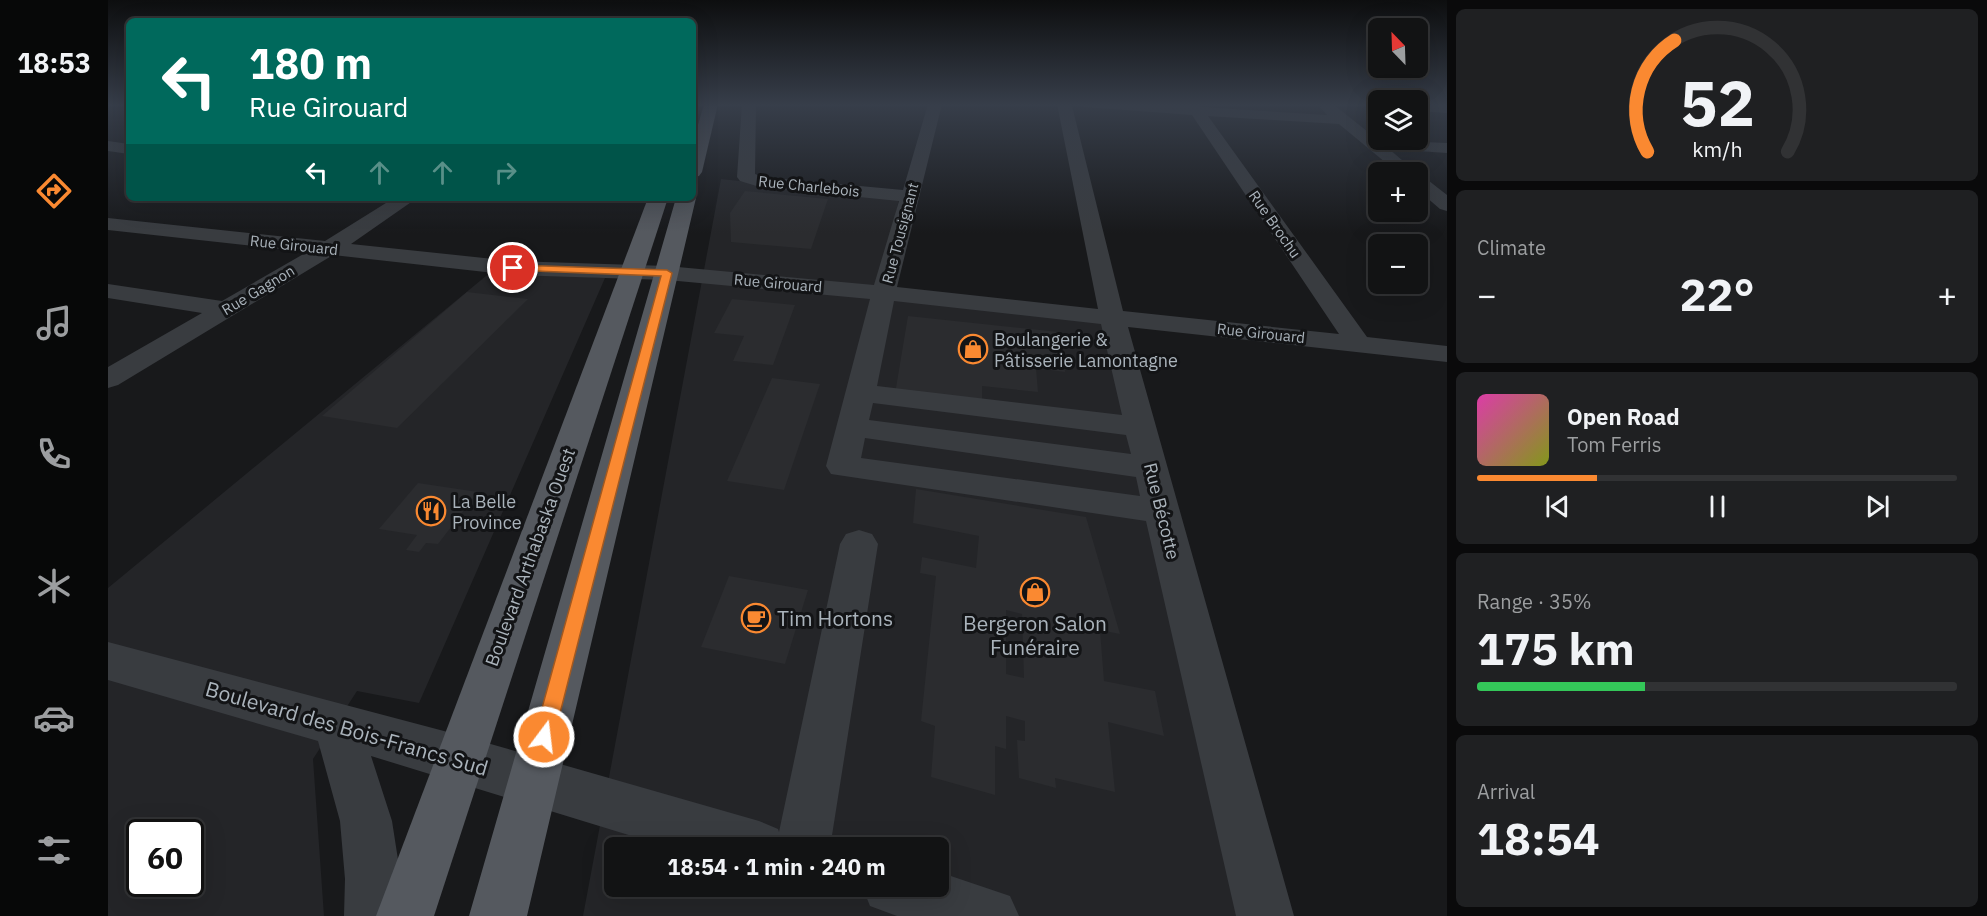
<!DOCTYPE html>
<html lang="en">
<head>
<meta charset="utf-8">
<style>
  body { margin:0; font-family:"IBM Plex Sans",sans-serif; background:#1f2022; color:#f1f3f6; height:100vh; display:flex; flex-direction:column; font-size:22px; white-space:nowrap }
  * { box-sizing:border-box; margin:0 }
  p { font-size:20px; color:#9c9ea0 }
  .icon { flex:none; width:33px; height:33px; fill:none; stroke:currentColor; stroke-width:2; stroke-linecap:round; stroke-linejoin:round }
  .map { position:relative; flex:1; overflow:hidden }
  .details { display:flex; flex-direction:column; gap:9px; padding:9px; background:#0a0a0b; width:540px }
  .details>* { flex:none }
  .hud { position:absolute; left:18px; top:18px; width:570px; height:183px; border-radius:9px; box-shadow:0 6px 24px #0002,0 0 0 2px #313234; background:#00695c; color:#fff; overflow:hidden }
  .needle { width:39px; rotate:337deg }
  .buttons { position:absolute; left:1260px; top:18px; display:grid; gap:12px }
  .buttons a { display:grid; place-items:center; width:60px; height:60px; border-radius:9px; background:#121314; box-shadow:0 6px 24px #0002,0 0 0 2px #313234; font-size:30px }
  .speed { position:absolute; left:18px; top:819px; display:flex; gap:12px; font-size:30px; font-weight:700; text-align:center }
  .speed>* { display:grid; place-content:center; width:78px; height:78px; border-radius:50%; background:#121314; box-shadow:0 6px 24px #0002,0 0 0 2px #313234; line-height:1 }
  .speed .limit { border:3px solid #111; border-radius:9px; background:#fff; color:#111 }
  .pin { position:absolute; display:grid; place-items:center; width:51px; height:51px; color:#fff; margin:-26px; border:3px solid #fff; border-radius:50%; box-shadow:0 2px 6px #0007 }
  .me { position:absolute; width:66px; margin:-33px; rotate:15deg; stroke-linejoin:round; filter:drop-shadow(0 0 4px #0008) }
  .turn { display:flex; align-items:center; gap:21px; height:126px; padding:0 24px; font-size:27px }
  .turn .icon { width:78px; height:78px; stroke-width:2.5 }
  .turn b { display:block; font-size:42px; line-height:51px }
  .lanes { display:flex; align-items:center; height:57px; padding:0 24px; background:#0003; justify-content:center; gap:30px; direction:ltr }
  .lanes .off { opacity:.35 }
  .big { font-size:45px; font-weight:700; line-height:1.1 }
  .details .card { flex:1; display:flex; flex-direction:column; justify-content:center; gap:9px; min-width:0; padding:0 21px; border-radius:9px; background:#1f2022 }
  .details .dial { align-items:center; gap:0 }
  .dial svg { height:156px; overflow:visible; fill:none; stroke:#313234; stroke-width:7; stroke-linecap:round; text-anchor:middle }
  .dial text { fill:#f1f3f6; stroke:none }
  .song { display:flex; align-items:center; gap:18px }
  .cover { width:72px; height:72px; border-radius:9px; background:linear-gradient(135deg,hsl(320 70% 55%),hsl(70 70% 35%)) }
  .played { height:6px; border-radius:3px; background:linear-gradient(90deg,#fa8931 25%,#313234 25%) }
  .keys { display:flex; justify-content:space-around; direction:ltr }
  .heat { display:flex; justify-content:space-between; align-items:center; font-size:33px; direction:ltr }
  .charge { height:9px; border-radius:4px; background:linear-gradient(90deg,#34c759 35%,#313234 0) }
  .trip { position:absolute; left:496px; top:837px; width:345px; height:60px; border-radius:9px; background:#121314; box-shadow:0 6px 24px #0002,0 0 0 2px #313234; font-weight:700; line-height:60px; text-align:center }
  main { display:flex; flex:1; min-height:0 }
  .tab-bar { display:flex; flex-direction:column; width:108px; justify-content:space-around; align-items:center; background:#070808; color:#9c9ea0 }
  .tab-bar .icon { width:42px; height:42px }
  .tab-bar .active { color:#fa8931 }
  .tab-bar b { font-size:27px; color:#f1f3f6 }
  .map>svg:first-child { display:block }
</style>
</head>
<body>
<main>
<nav class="tab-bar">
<b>18:53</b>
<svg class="icon active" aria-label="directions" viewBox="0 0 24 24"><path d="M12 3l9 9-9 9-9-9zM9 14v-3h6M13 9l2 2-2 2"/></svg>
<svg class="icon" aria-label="music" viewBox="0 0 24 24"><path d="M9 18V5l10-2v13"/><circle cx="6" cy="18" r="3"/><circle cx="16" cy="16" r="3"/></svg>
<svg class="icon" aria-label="phone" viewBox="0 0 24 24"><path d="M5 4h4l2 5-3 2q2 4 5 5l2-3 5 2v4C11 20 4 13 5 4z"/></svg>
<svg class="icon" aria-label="climate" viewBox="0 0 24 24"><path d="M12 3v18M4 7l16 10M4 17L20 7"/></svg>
<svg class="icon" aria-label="car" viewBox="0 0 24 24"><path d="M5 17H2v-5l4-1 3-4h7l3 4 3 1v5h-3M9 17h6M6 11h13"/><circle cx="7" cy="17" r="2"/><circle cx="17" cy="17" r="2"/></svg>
<svg class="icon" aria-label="filters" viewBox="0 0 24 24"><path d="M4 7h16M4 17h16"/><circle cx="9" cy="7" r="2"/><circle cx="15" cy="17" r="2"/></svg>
</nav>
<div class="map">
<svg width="1339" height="916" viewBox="0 0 1339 916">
  <rect width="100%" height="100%" fill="#18191b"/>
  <g fill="#242528" fill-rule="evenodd">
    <path d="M613,179L791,199L770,295L996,320L1132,916H475ZM507,848H831V886H507Z"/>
    <path d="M384,271L497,278L311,703L249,691L205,759L216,916H0V588ZM32,832H82V884H32Z"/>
  </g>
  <g fill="#2b2c2f" fill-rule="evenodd">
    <polygon points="637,191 720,199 703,249 623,242 622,213"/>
    <polygon points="359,292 420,299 289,428 214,416"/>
    <polygon points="624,299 687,305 665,365 625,361 636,336 606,333"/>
    <polygon points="800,316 951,332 957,372 928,368 930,392 874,386 874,405 787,394"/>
    <polygon points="664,378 712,384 676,490 619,481"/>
    <polygon points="310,483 370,492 330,544 318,543 311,552 298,550 309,535 271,529"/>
    <path d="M808,489L978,517L1012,634L992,630L996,681L1047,691L1056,736L1000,722L1007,792L947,778L948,788L911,778L909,740L917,741V721L898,716V749L887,746V795L823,777L827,726L813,721L828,576L812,573L814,557L868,568L871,536L805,523ZM898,610L914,614L916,678L898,674Z"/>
    <polygon points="621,576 700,590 677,664 593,647"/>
  </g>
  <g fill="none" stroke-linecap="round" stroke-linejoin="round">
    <g fill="#393c40" fill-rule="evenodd">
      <path d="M634,104H648L647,174L655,177L795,190L820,104H834L789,287L990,309L949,104L1078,106L1077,104H1091L1093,107L1219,115L1212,107L1214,104H1225L1270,140L1339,143V153L1281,149L1308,172H1289L1231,124L1100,116L1259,337L1339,346V362L1020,327L1186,916H1128L1038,521L723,474L718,466L762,299L559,280L405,275L225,255L10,385L0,388V367L94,313L0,298V284L114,301L199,252L0,230V218L217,241L286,198H309L243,244L405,261L559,266L766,285L791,201L652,187L632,181L629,177ZM964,106L1084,115L1231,334L1015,311ZM786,301L993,324L1014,415L769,386ZM765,403L1018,435L1023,454L761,420ZM757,438L1028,477L1032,496L753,458Z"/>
      <polygon points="1257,104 1270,104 1270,109 1259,107"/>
      <polygon points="1310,104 1339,105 1339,113 1310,111"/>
      <polygon points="0,141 21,144 21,154 0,151"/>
      <polygon points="1310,176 1316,177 1339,195 1339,211 1332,209 1310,190"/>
      <polygon points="751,530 764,534 770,544 722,848 563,848 263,756 284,821 293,879 294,916 236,916 237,879 232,821 210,741 0,680 0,642 351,735 651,821 670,829 671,832 732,544 738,534"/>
      <polygon points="831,872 902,896 911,916 789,916 762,906 754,886 831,886"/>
    </g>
    <g fill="#55595f" fill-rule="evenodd">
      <polygon points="596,104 610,104 594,172 591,176 585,177 585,142"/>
      <polygon points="585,194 588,198 419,916 361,916 568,198 585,198"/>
      <polygon points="540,198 560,198 326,916 268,916"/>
    </g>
  </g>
  <linearGradient id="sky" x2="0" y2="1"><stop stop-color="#0d0e0f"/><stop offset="0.45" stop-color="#373e4a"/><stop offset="1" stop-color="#373e4a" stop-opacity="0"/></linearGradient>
  <rect width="1339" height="233" fill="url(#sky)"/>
  <polygon fill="#fa8931" stroke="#a25920" stroke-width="1.5" points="405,265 559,270 564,273 446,737 443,743 436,746 429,743 426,737 553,276 401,270 400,268"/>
  <defs>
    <g id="shop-ring" transform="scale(1.5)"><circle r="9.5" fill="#131416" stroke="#fa8931" stroke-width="1.5"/><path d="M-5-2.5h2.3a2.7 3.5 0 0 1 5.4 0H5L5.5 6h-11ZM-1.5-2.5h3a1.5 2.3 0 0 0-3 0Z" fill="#fa8931"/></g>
    <g id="restaurant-ring" transform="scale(1.5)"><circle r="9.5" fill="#131416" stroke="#fa8931" stroke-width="1.5"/><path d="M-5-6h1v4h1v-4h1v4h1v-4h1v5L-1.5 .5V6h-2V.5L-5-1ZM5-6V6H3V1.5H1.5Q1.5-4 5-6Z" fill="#fa8931"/></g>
    <g id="cafe-ring" transform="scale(1.5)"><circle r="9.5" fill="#131416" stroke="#fa8931" stroke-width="1.5"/><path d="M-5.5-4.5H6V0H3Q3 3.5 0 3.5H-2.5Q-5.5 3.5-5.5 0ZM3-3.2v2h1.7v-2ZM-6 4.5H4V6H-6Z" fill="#fa8931"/></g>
  </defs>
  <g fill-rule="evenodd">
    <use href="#shop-ring" x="865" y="349"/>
    <use href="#restaurant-ring" x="323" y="511"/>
    <use href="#shop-ring" x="927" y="592"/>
    <use href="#cafe-ring" x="648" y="618"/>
  </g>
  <g text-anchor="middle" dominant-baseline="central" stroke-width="6" stroke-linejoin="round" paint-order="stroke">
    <g font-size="15" fill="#aab3bb" stroke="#131416">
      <text transform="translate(701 186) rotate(6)">Rue Charlebois</text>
      <text transform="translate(1167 224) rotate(55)">Rue Brochu</text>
      <text transform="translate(792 233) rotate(-75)">Rue Tousignant</text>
      <text transform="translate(186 245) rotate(6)">Rue Girouard</text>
      <text transform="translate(670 283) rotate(5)">Rue Girouard</text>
      <text transform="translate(150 290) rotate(-31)">Rue Gagnon</text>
      <text transform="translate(1153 333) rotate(6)">Rue Girouard</text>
    </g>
    <g font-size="18" fill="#aab3bb" stroke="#131416" text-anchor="start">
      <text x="886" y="339">Boulangerie &amp;<tspan x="886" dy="21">Pâtisserie Lamontagne</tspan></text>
      <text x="344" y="501">La Belle<tspan x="344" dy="21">Province</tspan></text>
    </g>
    <g font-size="18" fill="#aab3bb" stroke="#131416">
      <text transform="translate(1054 511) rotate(76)">Rue Bécotte</text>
      <text transform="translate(422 557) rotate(-70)">Boulevard Arthabaska Ouest</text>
    </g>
    <g font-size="21" fill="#aab3bb" stroke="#131416" text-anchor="start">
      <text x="669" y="618">Tim Hortons</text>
      <text x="927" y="623" text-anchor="middle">Bergeron Salon<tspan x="927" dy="24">Funéraire</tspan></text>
    </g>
    <g font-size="21" fill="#aab3bb" stroke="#131416">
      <text transform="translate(239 728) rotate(16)">Boulevard des Bois-Francs Sud</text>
    </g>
  </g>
</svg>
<div class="buttons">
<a><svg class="needle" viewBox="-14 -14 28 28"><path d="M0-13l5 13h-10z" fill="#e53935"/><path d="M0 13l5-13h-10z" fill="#9c9ea0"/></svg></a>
<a><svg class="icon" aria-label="layers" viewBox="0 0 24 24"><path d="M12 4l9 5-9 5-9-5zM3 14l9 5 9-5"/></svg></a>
<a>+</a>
<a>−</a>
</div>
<div class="speed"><div class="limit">60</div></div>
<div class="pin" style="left:405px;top:268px;background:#d93025"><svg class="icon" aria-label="arrive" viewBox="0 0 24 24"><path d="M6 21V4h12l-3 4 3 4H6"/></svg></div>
<svg class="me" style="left:436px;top:737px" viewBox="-20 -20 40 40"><circle r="17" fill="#fa8931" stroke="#fff" stroke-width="3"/><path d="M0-11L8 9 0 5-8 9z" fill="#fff"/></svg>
<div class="trip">18:54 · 1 min · 240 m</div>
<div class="hud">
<div class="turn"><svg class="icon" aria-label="left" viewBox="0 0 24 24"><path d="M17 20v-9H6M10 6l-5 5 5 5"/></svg><div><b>180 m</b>Rue Girouard</div></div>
<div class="lanes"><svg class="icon" aria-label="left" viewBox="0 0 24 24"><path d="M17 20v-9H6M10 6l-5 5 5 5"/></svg><svg class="icon off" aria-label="ahead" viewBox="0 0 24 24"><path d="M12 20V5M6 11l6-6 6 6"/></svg><svg class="icon off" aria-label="ahead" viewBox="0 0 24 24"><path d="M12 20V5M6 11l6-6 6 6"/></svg><svg class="icon off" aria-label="right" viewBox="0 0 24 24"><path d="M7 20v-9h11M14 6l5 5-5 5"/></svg></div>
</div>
</div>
<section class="details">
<div class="card dial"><svg viewBox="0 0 100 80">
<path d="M14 69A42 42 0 1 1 86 69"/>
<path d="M14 69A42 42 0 0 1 28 12" stroke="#fa8931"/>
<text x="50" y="56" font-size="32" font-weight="700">52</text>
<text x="50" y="72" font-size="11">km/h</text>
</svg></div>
<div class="card"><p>Climate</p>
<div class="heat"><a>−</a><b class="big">22°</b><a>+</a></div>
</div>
<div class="card">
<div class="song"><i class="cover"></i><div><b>Open Road</b><p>Tom Ferris</p></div></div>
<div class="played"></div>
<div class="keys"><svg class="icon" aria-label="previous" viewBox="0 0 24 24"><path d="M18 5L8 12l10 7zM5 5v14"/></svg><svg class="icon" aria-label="pause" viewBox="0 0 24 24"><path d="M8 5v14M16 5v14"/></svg><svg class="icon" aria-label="next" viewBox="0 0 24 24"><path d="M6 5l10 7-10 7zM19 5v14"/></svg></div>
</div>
<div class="card"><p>Range · 35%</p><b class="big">175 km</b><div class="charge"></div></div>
<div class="card"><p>Arrival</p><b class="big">18:54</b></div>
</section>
</main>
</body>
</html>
